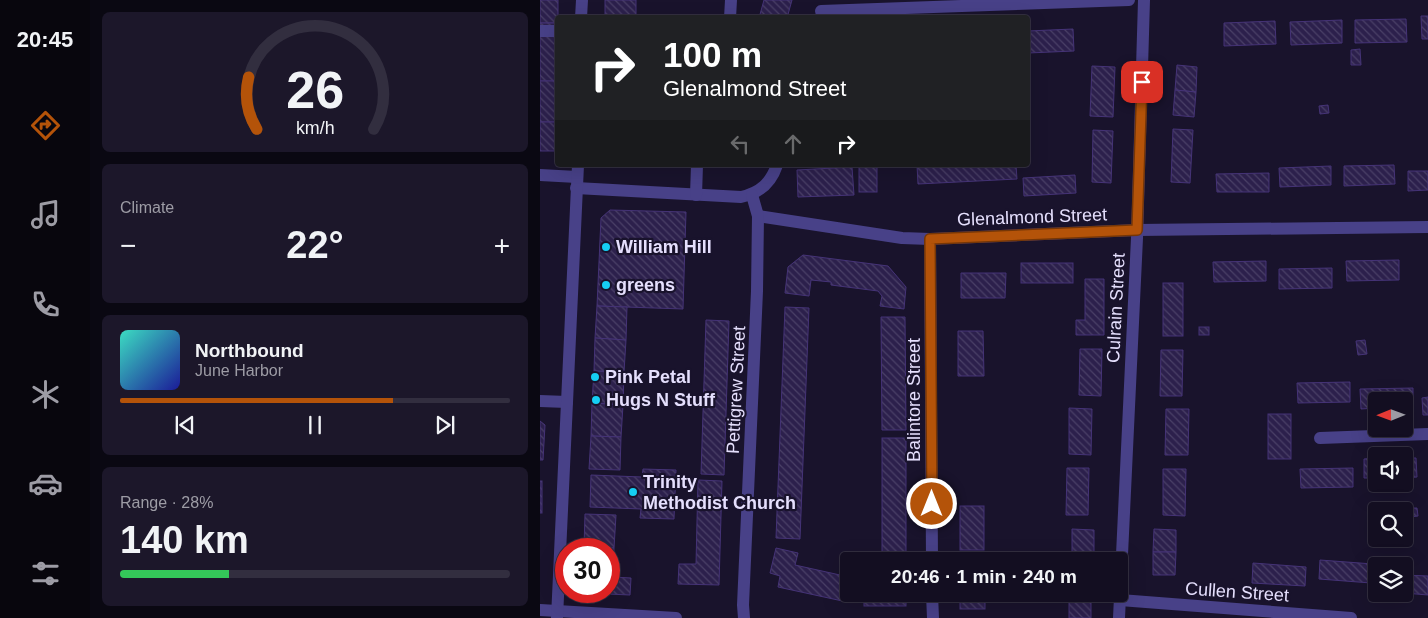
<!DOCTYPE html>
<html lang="en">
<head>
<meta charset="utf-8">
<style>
  body { margin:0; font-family:Helvetica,sans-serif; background:#1c172a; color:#f1f3f6; height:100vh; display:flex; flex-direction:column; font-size:19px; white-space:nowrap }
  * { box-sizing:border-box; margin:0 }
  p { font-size:16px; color:#9d9ca5 }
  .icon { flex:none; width:28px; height:28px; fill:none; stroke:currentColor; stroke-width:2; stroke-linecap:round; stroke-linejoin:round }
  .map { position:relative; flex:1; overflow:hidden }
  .side { display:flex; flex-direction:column; gap:12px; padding:12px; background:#0a0812; width:450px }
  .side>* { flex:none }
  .guide { position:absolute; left:15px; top:15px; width:475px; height:152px; border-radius:5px; box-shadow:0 5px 20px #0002,0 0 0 1px #322e3f; background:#202124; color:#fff; overflow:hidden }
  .needle { width:32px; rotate:269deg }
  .buttons { position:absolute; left:828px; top:392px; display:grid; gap:10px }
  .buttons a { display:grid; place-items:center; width:45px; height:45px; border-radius:5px; background:#130e21; box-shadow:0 5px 20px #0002,0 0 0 1px #322e3f; font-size:25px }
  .speed { position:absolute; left:15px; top:538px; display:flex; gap:10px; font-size:25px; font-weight:700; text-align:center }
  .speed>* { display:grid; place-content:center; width:65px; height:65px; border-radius:50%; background:#130e21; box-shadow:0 5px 20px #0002,0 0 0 1px #322e3f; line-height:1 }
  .speed .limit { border:8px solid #d22; background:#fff; color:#111 }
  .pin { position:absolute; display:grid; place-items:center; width:42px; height:42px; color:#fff; margin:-21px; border-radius:10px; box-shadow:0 2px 8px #0006 }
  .me { position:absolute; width:55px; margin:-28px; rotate:0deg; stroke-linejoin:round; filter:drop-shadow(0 0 4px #0008) }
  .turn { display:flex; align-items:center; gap:18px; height:105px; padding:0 25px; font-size:22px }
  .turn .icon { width:65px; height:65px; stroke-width:2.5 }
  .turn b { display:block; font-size:35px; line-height:42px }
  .lanes { display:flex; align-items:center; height:48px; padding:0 25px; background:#0003; justify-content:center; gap:25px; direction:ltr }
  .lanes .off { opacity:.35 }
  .big { font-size:38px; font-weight:700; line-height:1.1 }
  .side .card { flex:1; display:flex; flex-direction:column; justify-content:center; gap:8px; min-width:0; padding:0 18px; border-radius:8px; background:#1c172a }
  .side .dial { align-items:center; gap:0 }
  .dial svg { height:130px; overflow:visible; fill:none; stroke:#322e3f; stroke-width:7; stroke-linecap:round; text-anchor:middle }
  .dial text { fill:#f1f3f6; stroke:none }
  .song { display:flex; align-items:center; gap:15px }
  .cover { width:60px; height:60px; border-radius:8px; background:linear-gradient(135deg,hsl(170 70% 55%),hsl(240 70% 35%)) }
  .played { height:5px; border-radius:2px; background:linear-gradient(90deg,#b45309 70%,#322e3f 70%) }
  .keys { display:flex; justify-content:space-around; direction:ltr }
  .heat { display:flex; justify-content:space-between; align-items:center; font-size:28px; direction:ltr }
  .charge { height:8px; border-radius:4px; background:linear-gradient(90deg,#34c759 28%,#322e3f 0) }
  .trip { position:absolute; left:300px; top:552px; width:288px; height:50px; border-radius:5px; background:#130e21; box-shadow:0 5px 20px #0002,0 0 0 1px #322e3f; font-weight:700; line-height:50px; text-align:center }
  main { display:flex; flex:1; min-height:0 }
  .tab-bar { display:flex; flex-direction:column; width:90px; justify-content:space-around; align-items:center; background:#08060d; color:#9d9ca5 }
  .tab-bar .icon { width:35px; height:35px }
  .tab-bar .selected { color:#b45309 }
  .tab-bar b { font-size:22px; color:#f1f3f6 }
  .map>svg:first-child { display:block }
</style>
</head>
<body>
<main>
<nav class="tab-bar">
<b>20:45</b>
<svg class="icon selected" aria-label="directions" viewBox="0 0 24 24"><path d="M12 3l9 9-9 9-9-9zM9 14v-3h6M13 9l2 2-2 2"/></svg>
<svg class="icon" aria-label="music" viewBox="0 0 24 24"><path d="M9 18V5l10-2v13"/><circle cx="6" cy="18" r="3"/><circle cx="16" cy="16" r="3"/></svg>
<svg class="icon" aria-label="phone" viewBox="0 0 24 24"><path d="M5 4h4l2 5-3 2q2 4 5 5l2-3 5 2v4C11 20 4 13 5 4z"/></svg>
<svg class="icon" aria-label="climate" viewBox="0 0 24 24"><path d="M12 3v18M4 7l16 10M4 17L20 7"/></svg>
<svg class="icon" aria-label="car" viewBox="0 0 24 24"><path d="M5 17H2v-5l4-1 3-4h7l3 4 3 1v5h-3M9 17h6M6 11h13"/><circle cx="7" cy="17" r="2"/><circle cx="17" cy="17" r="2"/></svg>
<svg class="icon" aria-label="filters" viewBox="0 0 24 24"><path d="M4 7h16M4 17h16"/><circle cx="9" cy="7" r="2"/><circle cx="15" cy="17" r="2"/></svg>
</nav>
<section class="side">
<div class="card dial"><svg viewBox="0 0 100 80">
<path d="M14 69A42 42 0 1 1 86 69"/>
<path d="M14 69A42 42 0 0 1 9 37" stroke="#b45309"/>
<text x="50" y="56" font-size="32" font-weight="700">26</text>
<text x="50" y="72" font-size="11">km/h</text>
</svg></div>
<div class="card"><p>Climate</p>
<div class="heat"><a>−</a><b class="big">22°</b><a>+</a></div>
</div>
<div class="card">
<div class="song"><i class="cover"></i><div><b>Northbound</b><p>June Harbor</p></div></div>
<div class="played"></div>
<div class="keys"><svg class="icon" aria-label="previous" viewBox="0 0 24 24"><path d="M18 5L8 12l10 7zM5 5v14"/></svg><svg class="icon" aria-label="pause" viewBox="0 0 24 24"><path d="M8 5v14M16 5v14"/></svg><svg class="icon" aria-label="next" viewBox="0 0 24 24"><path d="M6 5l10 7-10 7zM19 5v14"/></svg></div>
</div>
<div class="card"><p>Range · 28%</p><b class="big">140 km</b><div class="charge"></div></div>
</section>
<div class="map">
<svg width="888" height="618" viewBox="0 0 888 618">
  <defs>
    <pattern id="building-back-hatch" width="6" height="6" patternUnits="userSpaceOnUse" patternTransform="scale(1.25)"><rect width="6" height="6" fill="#2c204c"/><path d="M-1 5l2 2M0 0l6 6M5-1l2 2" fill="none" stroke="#4a4067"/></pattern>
  </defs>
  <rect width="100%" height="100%" fill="#19132c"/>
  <g fill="url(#building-back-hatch)" stroke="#453377">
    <rect x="0" y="0" width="18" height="23"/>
    <rect x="65" y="0" width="31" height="18"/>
    <polygon points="224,0 252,0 247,18 219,18"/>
    <polygon points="881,16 888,16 888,39 882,39"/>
    <polygon points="866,19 867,42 815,43 815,20"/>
    <polygon points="802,20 802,43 751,45 750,22"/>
    <polygon points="735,21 736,44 684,46 684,23"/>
    <rect x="0" y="23" width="18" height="58"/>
    <polygon points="533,29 534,51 488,53 488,31"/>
    <polygon points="820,49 821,65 811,65 811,50"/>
    <polygon points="637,65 657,67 656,92 635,90"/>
    <polygon points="552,66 575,67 573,117 550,116"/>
    <rect x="0" y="81" width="18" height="41"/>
    <polygon points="635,90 656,92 654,117 633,115"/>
    <polygon points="788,105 789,113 780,114 779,106"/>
    <polygon points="0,122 18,122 17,151 0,151"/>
    <polygon points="633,129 653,130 650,183 631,182"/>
    <polygon points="553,130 573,131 571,183 552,182"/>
    <rect x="319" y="165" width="18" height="27"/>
    <polygon points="377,165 476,165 477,179 378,184"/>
    <polygon points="854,165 855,184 804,186 804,166"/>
    <polygon points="791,166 791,185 740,187 739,168"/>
    <polygon points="312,167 314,195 258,197 257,170"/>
    <polygon points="868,171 888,171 888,190 868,191"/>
    <polygon points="729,173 729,192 677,192 676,174"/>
    <polygon points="535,175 536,193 484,196 483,178"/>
    <polygon points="70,210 146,212 143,309 57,306 61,218"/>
    <polygon points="263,255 348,266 366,287 364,309 340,306 342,296 338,291 291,285 291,282 271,280 269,296 245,293 248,267"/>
    <polygon points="859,260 859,280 807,281 806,261"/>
    <polygon points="726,261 726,281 674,282 673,262"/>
    <rect x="481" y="263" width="52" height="20"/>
    <polygon points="792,268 792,288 739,289 739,269"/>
    <polygon points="421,273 466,273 465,298 421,298"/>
    <polygon points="545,279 564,279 564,335 536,335 536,320 545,320"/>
    <rect x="623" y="283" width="20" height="53"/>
    <polygon points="57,306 87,307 86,340 55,338"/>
    <polygon points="245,307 269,308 260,539 236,538"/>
    <polygon points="341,317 365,317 366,430 342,430"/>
    <polygon points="166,320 189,321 184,475 161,474"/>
    <rect x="659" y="327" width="10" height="8"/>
    <polygon points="418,331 443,331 444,376 418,376"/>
    <polygon points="55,338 86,340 84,372 54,371"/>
    <polygon points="825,340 827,354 818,355 816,341"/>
    <polygon points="540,349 562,349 561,396 539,395"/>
    <polygon points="621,350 643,350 642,396 620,396"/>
    <polygon points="54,371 84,372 83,405 52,403"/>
    <polygon points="810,382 810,402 758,403 757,383"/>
    <polygon points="873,388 873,408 864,408 864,401 836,401 836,408 821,409 820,389"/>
    <polygon points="888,397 888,415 883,415 882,398"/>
    <polygon points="52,403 83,405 81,437 51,436"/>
    <polygon points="529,408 552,409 551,455 529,454"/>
    <polygon points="626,409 649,409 648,455 625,455"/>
    <rect x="728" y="414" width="23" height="45"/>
    <polygon points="0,421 5,425 3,460 0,460"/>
    <polygon points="51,436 81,437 80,470 49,469"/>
    <rect x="342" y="438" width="24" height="123"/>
    <polygon points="836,458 836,478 824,478 824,459"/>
    <polygon points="864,458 876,458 877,477 864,478"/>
    <polygon points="527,468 549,468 548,515 526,515"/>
    <polygon points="813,468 813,487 761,488 760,469"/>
    <polygon points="103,469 136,470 134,519 100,518 101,509 50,507 51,475 102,477"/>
    <polygon points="623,469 646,469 645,516 623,515"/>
    <polygon points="158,480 182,481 179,585 138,584 139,564 156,564"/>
    <rect x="0" y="481" width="2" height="32"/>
    <rect x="420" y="506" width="24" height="44"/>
    <polygon points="869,508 877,508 878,516 870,517"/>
    <polygon points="45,514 76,515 74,548 44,547"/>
    <polygon points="532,529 554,530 554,561 532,561"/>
    <polygon points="614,529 636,530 636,552 613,552"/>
    <polygon points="44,547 74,548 73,577 91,578 90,595 45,593 44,591 69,591 69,549 44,549"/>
    <polygon points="236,548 258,553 255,565 309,577 309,594 307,602 238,587 240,576 230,573"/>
    <polygon points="613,552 636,552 635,575 613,575"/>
    <polygon points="780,560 833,564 831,583 779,579"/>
    <polygon points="713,563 766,567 765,586 712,583"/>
    <polygon points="864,575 888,576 888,595 864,593"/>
    <rect x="324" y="594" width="42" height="12"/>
    <rect x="420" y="594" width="25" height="15"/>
    <rect x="529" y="594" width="22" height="24"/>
  </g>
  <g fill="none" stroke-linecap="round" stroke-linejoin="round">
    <g stroke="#484188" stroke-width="12">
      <polyline points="281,11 589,0"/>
      <polyline points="41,18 42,0"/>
      <polyline points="190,18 191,0"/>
      <polyline points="0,31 18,31"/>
      <polyline points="0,175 37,177"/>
      <path d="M36,188L201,197C220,193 231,183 237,165"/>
      <polyline points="156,195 157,165"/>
      <polyline points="218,216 362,238 390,239 597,230 888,227"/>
      <polyline points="390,239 392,561"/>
      <polyline points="0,401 27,402"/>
      <polyline points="780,438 888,434"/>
      <polyline points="392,594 393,618"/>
      <polyline points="580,600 811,618"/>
      <polyline points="0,610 136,618"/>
      <polyline points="17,618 38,165"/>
      <polyline points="204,618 203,605 217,291 218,216 212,195"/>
      <polyline points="579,618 597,238 604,0"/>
    </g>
  </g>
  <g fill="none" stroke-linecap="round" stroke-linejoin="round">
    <g stroke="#753606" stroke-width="12">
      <polyline id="route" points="392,504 390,239 597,230 602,82"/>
    </g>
    <use href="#route" stroke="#b45309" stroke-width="9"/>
  </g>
  <g fill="#15cef4" stroke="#19132c" stroke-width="2">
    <circle cx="66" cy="247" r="5"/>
    <circle cx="66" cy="285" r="5"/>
    <circle cx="55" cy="377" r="5"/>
    <circle cx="56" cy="400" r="5"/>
    <circle cx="93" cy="492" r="5"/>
  </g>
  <g text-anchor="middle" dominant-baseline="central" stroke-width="4.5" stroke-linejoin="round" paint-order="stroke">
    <g font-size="18" fill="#e5dffd" stroke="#19132c">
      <text transform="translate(492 217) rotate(-2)">Glenalmond Street</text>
      <text transform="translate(576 308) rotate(-87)">Culrain Street</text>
      <text transform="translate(196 390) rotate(-87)">Pettigrew Street</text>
      <text transform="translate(374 400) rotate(-90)">Balintore Street</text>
      <text transform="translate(697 592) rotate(4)">Cullen Street</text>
    </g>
    <g font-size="18" font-weight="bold" fill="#e5dffd" stroke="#19132c" text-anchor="start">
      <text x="76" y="247">William Hill</text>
      <text x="76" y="285">greens</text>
      <text x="65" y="377">Pink Petal</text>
      <text x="66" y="400">Hugs N Stuff</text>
      <text x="103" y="482">Trinity<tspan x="103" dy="21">Methodist Church</tspan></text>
    </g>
  </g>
</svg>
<div class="buttons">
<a><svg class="needle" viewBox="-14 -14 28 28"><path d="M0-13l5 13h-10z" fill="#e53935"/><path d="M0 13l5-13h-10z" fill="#9d9ca5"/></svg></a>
<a><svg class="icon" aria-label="sound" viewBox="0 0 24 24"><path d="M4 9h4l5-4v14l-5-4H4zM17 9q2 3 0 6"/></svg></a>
<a><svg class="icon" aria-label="search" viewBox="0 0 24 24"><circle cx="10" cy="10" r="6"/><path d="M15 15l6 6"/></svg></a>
<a><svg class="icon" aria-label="layers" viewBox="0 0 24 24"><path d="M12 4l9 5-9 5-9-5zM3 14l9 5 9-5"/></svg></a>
</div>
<div class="speed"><div class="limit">30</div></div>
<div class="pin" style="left:602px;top:82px;background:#d93025"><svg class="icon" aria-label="arrive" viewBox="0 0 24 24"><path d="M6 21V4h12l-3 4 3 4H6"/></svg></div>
<svg class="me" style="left:392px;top:504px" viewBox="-20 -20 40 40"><circle r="17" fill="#b45309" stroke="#fff" stroke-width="3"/><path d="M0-11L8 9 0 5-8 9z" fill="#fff"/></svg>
<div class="trip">20:46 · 1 min · 240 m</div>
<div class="guide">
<div class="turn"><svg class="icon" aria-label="right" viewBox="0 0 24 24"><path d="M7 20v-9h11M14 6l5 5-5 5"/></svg><div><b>100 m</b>Glenalmond Street</div></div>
<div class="lanes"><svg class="icon off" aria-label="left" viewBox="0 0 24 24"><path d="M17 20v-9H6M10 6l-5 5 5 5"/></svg><svg class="icon off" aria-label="ahead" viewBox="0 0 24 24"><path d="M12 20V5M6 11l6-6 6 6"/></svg><svg class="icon" aria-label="right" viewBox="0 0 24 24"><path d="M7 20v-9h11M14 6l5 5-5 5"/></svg></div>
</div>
</div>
</main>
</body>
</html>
